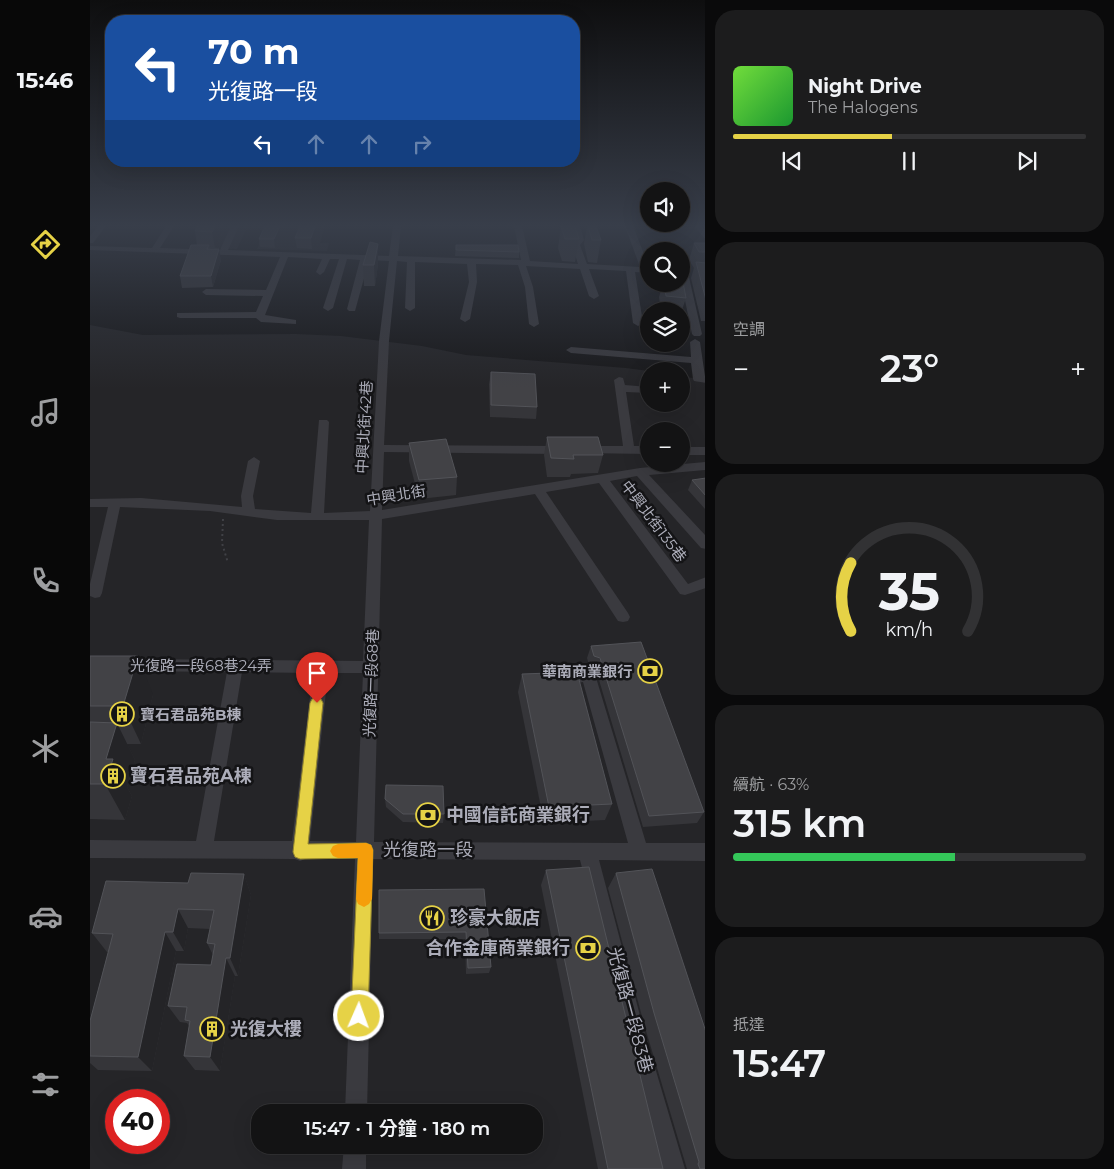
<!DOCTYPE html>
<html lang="zh-TW">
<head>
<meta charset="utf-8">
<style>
  body { margin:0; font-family:Montserrat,"Noto Sans TC",sans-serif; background:#1c1c1d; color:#f1f3f6; height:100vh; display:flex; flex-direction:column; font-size:19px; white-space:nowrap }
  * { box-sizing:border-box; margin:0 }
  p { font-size:16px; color:#9d9ea0 }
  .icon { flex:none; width:28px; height:28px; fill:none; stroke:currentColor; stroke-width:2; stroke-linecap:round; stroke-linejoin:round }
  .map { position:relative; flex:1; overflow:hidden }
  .sheet { display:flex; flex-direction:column; gap:10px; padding:10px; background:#0a0a0b; width:409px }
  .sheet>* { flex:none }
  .top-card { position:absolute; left:15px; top:15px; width:475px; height:152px; border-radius:20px; box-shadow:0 5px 20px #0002,0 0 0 1px #323234; background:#1a4fa0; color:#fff; overflow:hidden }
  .buttons { position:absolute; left:550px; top:182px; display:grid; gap:10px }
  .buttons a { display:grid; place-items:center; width:50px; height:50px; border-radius:50%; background:#131314; box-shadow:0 5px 20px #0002,0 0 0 1px #323234; font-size:25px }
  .speed { position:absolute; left:15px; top:1089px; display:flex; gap:10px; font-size:25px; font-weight:700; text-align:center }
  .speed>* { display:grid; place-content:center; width:65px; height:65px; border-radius:50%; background:#131314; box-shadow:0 5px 20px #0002,0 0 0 1px #323234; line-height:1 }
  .speed .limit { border:8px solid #d22; background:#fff; color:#111 }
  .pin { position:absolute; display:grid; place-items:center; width:42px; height:42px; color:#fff; margin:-51px -21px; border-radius:50% 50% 50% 0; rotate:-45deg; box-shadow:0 0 5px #0007 }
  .pin .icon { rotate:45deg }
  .me { position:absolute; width:55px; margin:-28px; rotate:2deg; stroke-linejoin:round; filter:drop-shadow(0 0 4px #0008) }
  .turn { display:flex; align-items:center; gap:18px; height:105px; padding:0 20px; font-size:22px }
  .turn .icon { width:65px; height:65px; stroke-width:2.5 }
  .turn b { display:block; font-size:35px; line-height:42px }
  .lanes { display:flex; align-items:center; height:48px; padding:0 20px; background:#0003; justify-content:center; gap:25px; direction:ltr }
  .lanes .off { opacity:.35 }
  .big { font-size:38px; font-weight:600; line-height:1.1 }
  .sheet .card { flex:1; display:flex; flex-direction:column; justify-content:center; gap:8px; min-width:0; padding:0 18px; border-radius:20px; background:#1c1c1d }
  .sheet .dial { align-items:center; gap:0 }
  .dial svg { height:130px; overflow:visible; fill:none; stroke:#323234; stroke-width:7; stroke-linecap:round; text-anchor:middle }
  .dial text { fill:#f1f3f6; stroke:none }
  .song { display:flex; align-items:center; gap:15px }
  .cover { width:60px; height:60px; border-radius:8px; background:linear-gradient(135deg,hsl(100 70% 55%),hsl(130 70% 35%)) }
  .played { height:5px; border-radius:2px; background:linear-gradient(90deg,#e6d246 45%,#323234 45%) }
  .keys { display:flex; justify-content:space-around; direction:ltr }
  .heat { display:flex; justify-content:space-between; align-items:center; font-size:28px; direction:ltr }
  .charge { height:8px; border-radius:4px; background:linear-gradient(90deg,#34c759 63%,#323234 0) }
  .trip { position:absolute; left:161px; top:1104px; width:292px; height:50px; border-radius:20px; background:#131314; box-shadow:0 5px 20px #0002,0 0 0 1px #323234; font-weight:600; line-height:50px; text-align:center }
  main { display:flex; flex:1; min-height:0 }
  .tab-bar { display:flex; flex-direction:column; width:90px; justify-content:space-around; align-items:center; background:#080808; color:#9d9ea0 }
  .tab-bar .icon { width:35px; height:35px }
  .tab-bar .on { color:#e6d246 }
  .tab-bar b { font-size:22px; color:#f1f3f6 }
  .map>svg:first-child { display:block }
</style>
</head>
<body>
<main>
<nav class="tab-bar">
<b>15:46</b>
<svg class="icon on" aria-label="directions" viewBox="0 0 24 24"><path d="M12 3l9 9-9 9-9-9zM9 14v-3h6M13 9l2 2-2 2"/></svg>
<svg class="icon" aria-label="music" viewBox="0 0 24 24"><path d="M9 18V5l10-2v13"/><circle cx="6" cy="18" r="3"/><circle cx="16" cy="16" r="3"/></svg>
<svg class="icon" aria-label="phone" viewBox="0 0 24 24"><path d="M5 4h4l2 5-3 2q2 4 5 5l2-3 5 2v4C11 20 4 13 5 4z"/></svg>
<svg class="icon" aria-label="climate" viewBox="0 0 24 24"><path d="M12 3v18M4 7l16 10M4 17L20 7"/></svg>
<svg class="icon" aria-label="car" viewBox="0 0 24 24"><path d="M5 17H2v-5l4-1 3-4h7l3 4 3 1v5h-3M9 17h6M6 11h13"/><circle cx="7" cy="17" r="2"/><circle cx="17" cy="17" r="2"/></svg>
<svg class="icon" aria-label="filters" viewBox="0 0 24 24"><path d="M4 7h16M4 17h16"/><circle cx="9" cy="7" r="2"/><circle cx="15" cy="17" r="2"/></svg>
</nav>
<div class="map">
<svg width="616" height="1169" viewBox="0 0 616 1169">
  <rect width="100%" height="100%" fill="#19191b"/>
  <g fill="#252528" fill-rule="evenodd">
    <polygon points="103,226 235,226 230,243 239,243 237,251 167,249 174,230 156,230 147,249 106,248 115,231 101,228"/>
    <path d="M0,325L53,335L206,334L251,336L332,346L376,355L536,368L559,371V404H591V376L615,380V1169H0ZM559,431H591V464H559ZM26,1100H69V1142H26ZM170,1112H445V1145H170Z"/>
  </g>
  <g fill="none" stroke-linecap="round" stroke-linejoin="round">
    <polyline stroke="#404146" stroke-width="2" stroke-dasharray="2 3" stroke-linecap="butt" points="133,519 132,543 138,563"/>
    <g fill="#3a3a3f" fill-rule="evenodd">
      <polygon points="8,226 16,226 3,243 0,243 0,236"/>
      <path d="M76,226H84L70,248L130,250L141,226H149L138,250L299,256L303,226H311L308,256L431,260L424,226H432L440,261L488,264L482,245L486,240L482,226H490L494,240L490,245L497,264L550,267L535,226H543L559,267V273L545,272L553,323L548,326L543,323L536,271L499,269L509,296L504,299L499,296L490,269L436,266L443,287L449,324L444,327L439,324L435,287L428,265L386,264L387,282L380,319L375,322L370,319L379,282L377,264L325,262V308L320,311L315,308L317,262L307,261L299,341L294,445L473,446L479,450L473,454L294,452L292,510L550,468L616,462V470L559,475L616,536V549L611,548L547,476L520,481L598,584L616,577V588L595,595L590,594L509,483L456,492L538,613L540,617L538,621L533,622L528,621L445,494L292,519L284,842L538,843L493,682L475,685L470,683L467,679L470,675C480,671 494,667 504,671L556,843H616V861L509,860L553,1027L595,1169H571L533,1027L490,860L283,859L277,1112H255L265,859H215L210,861L205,859L0,858V840L106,841L137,672L33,671L28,669L25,665L28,661L33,659L273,661L279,520H187L120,511L30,507L12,593L10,597L5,598L0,596V584L18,507H0V499L51,498L152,507L151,496L158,461L164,457L170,461L163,496L165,509L221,513L229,420H237L239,422L234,513L280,511L289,341L299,261L279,260L265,311H259L257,309L270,260L257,259L243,308L238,311L233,308L249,259H240L234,272L230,275L226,272L232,259L198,257L175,315L206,320V324L171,322L166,318H90L87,317V313L166,312L173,296L116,295L112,292L116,289L176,290L190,257L0,250V246L62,248ZM152,672L223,673L202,841H124ZM238,673H273L266,842L220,841Z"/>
      <polygon points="604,226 612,226 616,231 616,240"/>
      <polygon points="591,271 598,273 612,334 610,336 604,336 602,334 591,281"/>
      <polygon points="605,339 610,342 616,383 604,381 603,379 601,363 481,353 476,350 481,347 601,357 600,342"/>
      <polygon points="529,377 533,378 535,385 559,387 559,393 536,392 544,446 559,446 559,454 491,453 489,450 491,447 495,446 533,446 524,380"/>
      <rect x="591" y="447" width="25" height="8"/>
      <polygon points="254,1145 276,1145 276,1169 252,1169"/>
    </g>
  </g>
  <g fill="#353539">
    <polygon points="108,226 132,226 133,232 125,248 119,248 131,260 123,287 92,288 90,276 107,245 105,231"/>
    <polygon points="194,226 185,248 170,247 169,239"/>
    <polygon points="229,226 222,249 207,248 205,238"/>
    <polygon points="471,226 489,239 485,262 472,261 468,248"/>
    <polygon points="497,226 506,226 511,240 507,263 498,262 494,244"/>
    <polygon points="604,243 616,243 616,321 611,321 601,278 604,268 599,260"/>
    <polygon points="366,245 429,252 429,258 365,256"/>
    <polygon points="288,264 285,286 274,286 273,265"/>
    <polygon points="573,284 591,284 596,298 591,313 591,311 571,311 569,297"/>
    <polygon points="401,372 447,407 446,419 400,417 399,384"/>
    <polygon points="457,437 513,455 508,473 481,474 480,477 457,477 454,455"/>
    <polygon points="319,443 367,477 366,495 329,499 319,461"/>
    <polygon points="616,478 616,510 598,490 602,480"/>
    <polygon points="501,646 614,812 607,823 553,827 506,670 500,668 497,658"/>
    <polygon points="0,656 63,695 51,744 37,744 45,760 37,787 42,796 35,820 0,819"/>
    <polygon points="432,674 522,804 515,820 454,823 428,692"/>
    <polygon points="295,799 354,814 353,823 313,822 296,807"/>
    <polygon points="456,870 573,1169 508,1169 451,885"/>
    <polygon points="526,873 616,1169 597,1169 554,1024 518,888"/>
    <polygon points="154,874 161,895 148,976 145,976 130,1071 105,1070 94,1056 99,1026 97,1023 90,1022 78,1006 121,965 123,955 117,943 120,929 98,928 94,951 86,951 62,1071 8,1070 0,1063 0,1021 18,952 17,952 2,933 98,883"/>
    <polygon points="394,889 401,967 399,973 376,974 375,939 289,939 289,933"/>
  </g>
  <g fill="#242427">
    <polygon points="125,226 132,226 133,232 125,248 122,232"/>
    <polygon points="190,226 194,226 185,248 184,239"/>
    <polygon points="225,226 229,226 222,249 221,238"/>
    <polygon points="288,244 288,264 285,286 284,265"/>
    <polygon points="129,249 131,260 123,287 121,276"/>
    <polygon points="48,656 63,695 51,744 33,706"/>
    <polygon points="27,723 45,760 37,787 42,796 35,820 15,784 16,759"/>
    <polygon points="154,874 161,895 148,976 140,958"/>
    <polygon points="88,909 98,928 94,951 83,932"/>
    <polygon points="75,932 86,951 62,1071 48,1057"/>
    <polygon points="136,958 145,976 130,1071 120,1057"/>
  </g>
  <g fill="#424246" stroke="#525358">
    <polygon points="108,226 125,226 122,232 105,231"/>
    <polygon points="175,226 190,226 184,239 169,239"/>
    <polygon points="210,226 225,226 221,238 205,238"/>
    <polygon points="471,226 485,226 489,239 475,239"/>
    <polygon points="498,226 506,226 511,240 502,240"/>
    <polygon points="280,242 288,244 284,265 273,265"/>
    <polygon points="604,243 616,243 616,252 609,252"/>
    <polygon points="101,245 119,245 117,249 129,249 121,276 90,276"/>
    <polygon points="366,245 428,245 429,252 366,250"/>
    <polygon points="606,262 616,263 616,300"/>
    <polygon points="591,282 593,282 596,298 576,296 574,284 591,284"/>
    <polygon points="401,372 445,374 447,407 401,405"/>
    <polygon points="457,437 508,437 513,455 483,455 484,459 461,458"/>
    <polygon points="356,439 367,477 329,480 319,443"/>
    <polygon points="616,478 616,496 602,480"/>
    <polygon points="551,642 614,812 559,816 510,658 504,656 501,646"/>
    <polygon points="0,656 48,656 33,706 0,706"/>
    <polygon points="487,672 522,804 459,807 432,674"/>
    <polygon points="0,722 27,723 16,759 23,759 15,784 0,784"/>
    <polygon points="296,785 353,786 354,814 313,814 295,799"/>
    <polygon points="499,867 573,1169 518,1169 456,870"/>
    <polygon points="562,869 616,1032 616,1169 610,1169 608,1164 609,1162 564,1013 526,873"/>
    <polygon points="101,873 154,874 140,958 136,958 120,1057 94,1056 100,1021 95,1020 97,1007 78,1006 87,964 121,965 125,944 117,943 124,910 88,909 83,932 75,932 48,1057 0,1056 0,1021 23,934 2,933 16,881 98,883"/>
    <polygon points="394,889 401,967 378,968 376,932 289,933 289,890"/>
  </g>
  <linearGradient id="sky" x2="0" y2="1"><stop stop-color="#0e0e0f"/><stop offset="0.58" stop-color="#383e4a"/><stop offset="1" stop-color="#383e4a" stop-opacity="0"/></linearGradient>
  <rect width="616" height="389" fill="url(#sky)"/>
  <polygon fill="#e6d246" stroke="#96882e" points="227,697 231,699 233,703 218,844 276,843 281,845 283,850 278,1016 275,1022 269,1025 263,1022 261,1016 268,858 210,859 205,857 203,852 220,703 222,699"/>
  <polygon fill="#f59e0b" points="276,843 281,845 283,850 282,899 279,904 274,907 268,904 266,899 268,858 248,858 243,856 240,851 243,846 248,844"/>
  <defs>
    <g id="bank-ring" transform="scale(1.25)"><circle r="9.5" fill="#141416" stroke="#e6d246" stroke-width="1.5"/><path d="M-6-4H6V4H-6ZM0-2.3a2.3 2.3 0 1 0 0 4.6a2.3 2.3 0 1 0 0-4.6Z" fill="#e6d246"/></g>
    <g id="building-ring" transform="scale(1.25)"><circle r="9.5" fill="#141416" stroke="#e6d246" stroke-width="1.5"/><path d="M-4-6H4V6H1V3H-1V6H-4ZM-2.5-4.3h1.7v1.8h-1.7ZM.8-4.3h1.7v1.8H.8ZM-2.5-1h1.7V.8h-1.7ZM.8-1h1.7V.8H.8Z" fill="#e6d246"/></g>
    <g id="restaurant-ring" transform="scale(1.25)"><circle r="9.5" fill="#141416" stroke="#e6d246" stroke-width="1.5"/><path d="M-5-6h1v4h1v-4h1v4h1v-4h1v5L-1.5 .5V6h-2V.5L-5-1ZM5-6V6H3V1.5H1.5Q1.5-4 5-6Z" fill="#e6d246"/></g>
  </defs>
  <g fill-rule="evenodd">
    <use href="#bank-ring" x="560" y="671"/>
    <use href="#building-ring" x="32" y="714"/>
    <use href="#building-ring" x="23" y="776"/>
    <use href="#bank-ring" x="338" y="815"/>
    <use href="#restaurant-ring" x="342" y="918"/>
    <use href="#bank-ring" x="498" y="948"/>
    <use href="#building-ring" x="122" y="1029"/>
  </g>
  <g text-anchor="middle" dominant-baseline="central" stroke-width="5" stroke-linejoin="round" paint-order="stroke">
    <g font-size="15" fill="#acadb9" stroke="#141416">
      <text transform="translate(274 427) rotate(-87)">中興北街42巷</text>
      <text transform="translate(306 495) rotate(-9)">中興北街</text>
      <text transform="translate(564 521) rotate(53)">中興北街135巷</text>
      <text x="111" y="665">光復路一段68巷24弄</text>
      <text transform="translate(281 683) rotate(-88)">光復路一段68巷</text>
    </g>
    <g font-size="15" font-weight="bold" fill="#acadb9" stroke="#141416" text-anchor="end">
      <text x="542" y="671">華南商業銀行</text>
      <text x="50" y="714" text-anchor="start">寶石君品苑B棟</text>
    </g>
    <g font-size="18" font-weight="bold" fill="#acadb9" stroke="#141416" text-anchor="start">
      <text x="40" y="776">寶石君品苑A棟</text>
      <text x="356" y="815">中國信託商業銀行</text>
      <text x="360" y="918">珍豪大飯店</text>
      <text x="480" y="948" text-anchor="end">合作金庫商業銀行</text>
      <text x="140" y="1029">光復大樓</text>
    </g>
    <g font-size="18" fill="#acadb9" stroke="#141416">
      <text x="338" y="850">光復路一段</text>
      <text transform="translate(540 1010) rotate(75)">光復路一段83巷</text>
    </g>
  </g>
</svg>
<div class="buttons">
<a><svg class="icon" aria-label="sound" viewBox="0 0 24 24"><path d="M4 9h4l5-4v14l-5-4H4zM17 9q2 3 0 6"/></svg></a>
<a><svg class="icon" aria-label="search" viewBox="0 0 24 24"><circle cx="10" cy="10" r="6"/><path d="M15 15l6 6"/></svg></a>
<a><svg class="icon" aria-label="layers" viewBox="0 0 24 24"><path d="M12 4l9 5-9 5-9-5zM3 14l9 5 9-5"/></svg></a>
<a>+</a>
<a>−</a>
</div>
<div class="speed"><div class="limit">40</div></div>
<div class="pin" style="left:227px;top:703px;background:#d93025"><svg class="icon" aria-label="arrive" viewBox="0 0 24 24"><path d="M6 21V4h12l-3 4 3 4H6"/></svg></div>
<svg class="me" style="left:269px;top:1016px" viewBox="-20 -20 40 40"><circle r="17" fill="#e6d246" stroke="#fff" stroke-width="3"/><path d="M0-11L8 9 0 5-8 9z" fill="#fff"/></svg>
<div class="trip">15:47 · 1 分鐘 · 180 m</div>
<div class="top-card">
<div class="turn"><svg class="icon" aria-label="left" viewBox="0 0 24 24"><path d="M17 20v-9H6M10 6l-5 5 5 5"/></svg><div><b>70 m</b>光復路一段</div></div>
<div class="lanes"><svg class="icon" aria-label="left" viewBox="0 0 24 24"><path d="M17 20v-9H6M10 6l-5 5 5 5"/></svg><svg class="icon off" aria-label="ahead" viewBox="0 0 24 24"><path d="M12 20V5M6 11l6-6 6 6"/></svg><svg class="icon off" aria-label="ahead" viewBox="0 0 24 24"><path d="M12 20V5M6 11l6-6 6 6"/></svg><svg class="icon off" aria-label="right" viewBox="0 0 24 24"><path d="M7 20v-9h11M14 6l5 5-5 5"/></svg></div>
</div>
</div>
<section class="sheet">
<div class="card">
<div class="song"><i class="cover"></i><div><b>Night Drive</b><p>The Halogens</p></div></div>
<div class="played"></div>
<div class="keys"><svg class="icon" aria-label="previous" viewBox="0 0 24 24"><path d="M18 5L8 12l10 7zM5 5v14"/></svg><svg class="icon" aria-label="pause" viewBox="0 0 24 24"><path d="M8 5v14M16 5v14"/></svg><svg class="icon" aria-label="next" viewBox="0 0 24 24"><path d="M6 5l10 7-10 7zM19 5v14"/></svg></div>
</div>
<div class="card"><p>空調</p>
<div class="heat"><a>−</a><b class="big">23°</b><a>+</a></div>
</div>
<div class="card dial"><svg viewBox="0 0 100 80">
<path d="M14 69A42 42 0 1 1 86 69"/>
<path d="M14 69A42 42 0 0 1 14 27" stroke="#e6d246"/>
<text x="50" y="56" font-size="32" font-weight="700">35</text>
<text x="50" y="72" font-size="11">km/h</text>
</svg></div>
<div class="card"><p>續航 · 63%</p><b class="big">315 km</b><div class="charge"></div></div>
<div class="card"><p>抵達</p><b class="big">15:47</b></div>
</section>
</main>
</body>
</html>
